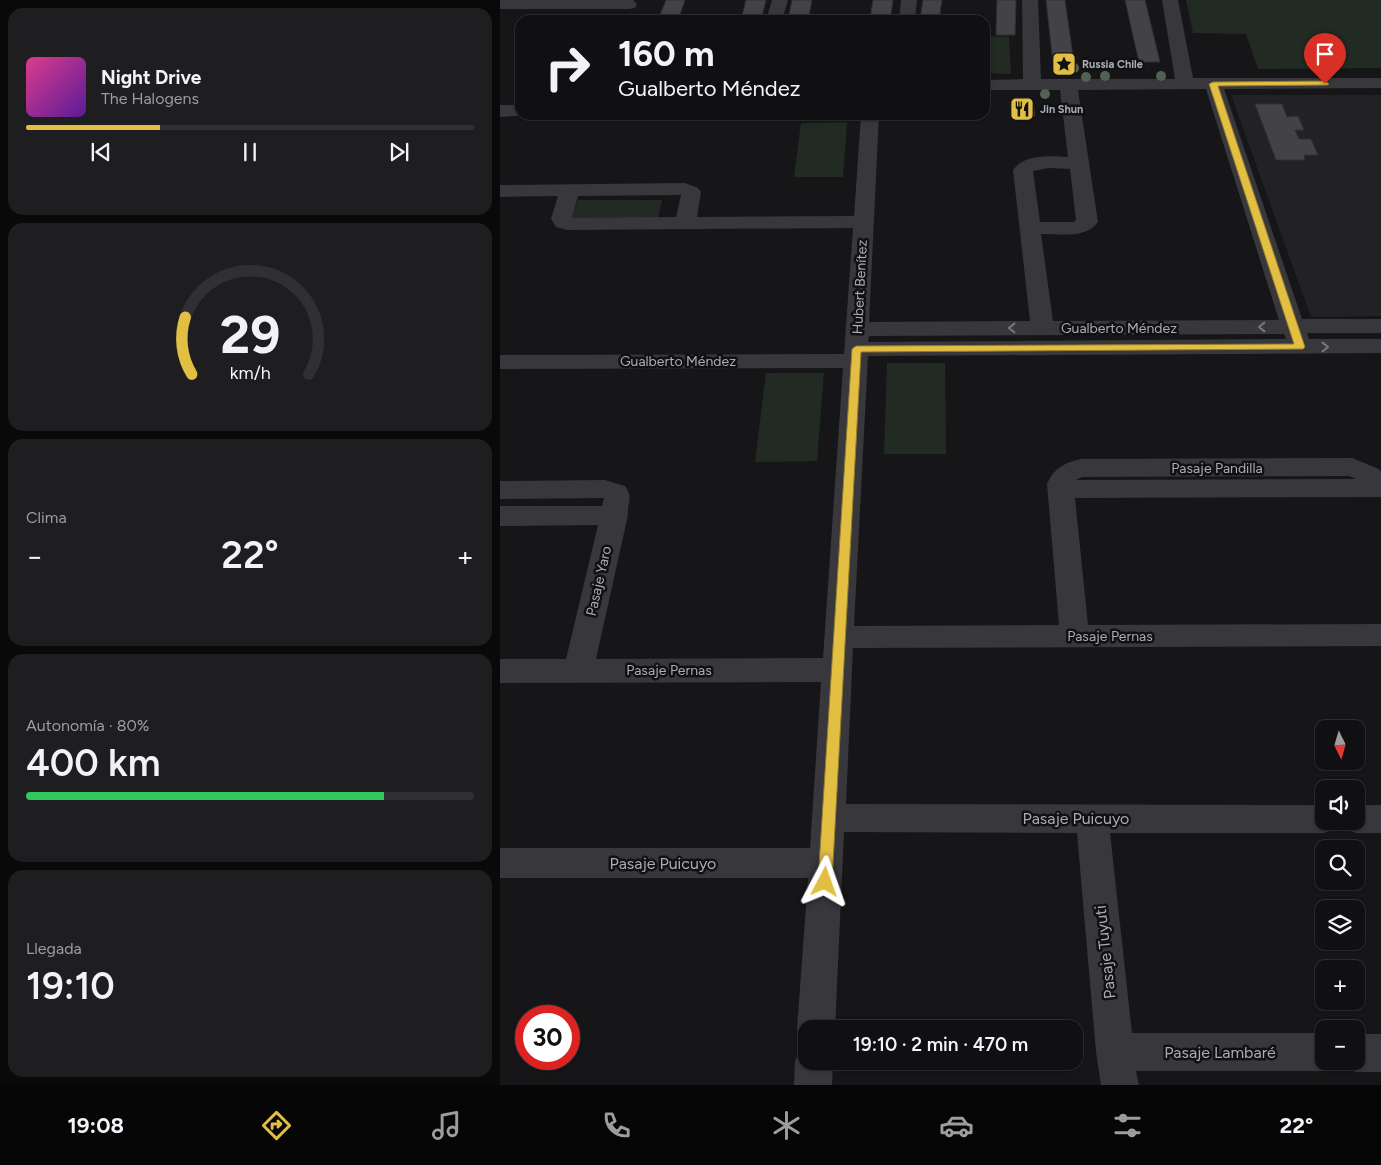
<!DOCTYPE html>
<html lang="es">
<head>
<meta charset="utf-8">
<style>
  body { margin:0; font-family:Figtree,sans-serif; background:#1e1e20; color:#f1f3f6; height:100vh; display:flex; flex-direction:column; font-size:19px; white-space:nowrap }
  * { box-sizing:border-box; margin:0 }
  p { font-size:16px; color:#9c9d9f }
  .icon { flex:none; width:28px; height:28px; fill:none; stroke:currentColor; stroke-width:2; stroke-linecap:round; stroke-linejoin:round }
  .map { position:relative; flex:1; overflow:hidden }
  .details { display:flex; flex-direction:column; gap:8px; padding:8px; background:#09090a; width:500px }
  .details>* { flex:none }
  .banner { position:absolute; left:15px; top:15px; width:475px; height:105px; border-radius:15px; box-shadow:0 1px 4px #0004,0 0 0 1px #303032; background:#101012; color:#f1f3f6; overflow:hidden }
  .needle { width:32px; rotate:175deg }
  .buttons { position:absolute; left:815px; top:720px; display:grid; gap:10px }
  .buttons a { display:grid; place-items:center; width:50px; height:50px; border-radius:10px; background:#101012; box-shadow:0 1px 4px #0004,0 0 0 1px #303032; font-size:25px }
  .speed { position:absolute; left:15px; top:1005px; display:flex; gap:10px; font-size:25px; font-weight:700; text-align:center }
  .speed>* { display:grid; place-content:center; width:65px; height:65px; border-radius:50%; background:#101012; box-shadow:0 1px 4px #0004,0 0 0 1px #303032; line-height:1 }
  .speed .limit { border:8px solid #d22; background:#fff; color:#111 }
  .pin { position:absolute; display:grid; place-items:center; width:42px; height:42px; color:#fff; margin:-51px -21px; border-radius:50% 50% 50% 0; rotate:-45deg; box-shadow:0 0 5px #0007 }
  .pin .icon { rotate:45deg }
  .me { position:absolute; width:55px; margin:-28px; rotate:4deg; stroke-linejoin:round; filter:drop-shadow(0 0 4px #0008) }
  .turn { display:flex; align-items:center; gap:18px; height:105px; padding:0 20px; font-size:22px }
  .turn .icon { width:65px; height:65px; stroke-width:2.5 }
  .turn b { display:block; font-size:35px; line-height:42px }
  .big { font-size:38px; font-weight:600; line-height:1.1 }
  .details .card { flex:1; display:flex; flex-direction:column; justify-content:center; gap:8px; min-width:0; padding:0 18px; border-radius:15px; background:#1e1e20 }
  .details .dial { align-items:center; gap:0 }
  .dial svg { height:130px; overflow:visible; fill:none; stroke:#303032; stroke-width:7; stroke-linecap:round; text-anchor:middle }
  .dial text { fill:#f1f3f6; stroke:none }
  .song { display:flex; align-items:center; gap:15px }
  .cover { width:60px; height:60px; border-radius:8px; background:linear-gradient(135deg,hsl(330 70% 55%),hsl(270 70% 35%)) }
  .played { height:5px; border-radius:2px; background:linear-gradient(90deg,#e2bf43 30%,#303032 30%) }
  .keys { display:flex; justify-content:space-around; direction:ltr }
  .heat { display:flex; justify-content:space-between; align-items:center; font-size:28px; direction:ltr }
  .charge { height:8px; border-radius:4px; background:linear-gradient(90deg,#34c759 80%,#303032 0) }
  .trip { position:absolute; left:298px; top:1020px; width:285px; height:50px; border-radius:15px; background:#101012; box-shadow:0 1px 4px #0004,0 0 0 1px #303032; font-weight:600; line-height:50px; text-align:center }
  .dock { display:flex; height:80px; justify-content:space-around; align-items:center; background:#060607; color:#9c9d9f }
  .dock .icon { width:35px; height:35px }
  .dock .active { color:#e2bf43 }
  .dock b { font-size:22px; color:#f1f3f6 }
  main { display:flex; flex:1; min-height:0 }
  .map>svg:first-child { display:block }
</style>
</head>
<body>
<main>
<section class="details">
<div class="card">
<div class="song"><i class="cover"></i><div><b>Night Drive</b><p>The Halogens</p></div></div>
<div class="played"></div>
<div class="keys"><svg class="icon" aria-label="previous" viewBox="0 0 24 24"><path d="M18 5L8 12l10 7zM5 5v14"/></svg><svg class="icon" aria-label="pause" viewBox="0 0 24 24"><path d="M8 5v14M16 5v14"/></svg><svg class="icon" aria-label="next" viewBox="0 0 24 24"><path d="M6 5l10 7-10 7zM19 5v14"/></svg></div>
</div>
<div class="card dial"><svg viewBox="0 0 100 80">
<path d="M14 69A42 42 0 1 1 86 69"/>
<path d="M14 69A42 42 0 0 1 10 34" stroke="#e2bf43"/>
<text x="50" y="56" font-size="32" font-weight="700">29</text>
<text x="50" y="72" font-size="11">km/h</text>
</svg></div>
<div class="card"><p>Clima</p>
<div class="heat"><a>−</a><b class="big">22°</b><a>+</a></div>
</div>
<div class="card"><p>Autonomía · 80%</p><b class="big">400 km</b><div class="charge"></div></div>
<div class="card"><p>Llegada</p><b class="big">19:10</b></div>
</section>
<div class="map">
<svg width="881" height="1085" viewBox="0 0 881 1085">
  <rect width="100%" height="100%" fill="#161618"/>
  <polygon fill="#222224" points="731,95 881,95 881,316 811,317"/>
  <g fill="#222a24">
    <polygon points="686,0 881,0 881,68 758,69 746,34 693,33"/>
    <polygon points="485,36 509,37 511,74 485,73"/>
    <polygon points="347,122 343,177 294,177 301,123"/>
    <polygon points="78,200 162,200 158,218 71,219"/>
    <polygon points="387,363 445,363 446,454 384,454"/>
    <polygon points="266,373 324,373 317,461 255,462"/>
  </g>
  <g fill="#434347" stroke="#303033">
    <polygon points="166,0 185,0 178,20 158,20"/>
    <polygon points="246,0 266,0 261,20 241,20"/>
    <polygon points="292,0 312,0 308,20 288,20"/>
    <polygon points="373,0 393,0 390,20 370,20"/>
    <polygon points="423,0 442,0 439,20 420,20"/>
    <polygon points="497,0 516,0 515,35 496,35"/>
    <polygon points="546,0 565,0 574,63 553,63"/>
    <polygon points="625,0 645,0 660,62 639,62"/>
    <polygon points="510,102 533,102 535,116 512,116"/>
    <polygon points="755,104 782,104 787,117 798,116 804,130 795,130 799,139 811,139 818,155 804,155 805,160 776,160"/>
  </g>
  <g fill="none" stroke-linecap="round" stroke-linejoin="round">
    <g fill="#37373c" fill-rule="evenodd">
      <polygon points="0,0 133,0 137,4 135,8 129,9 0,9"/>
      <polygon points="272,0 288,0 282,20 266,20"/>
      <polygon points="401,0 417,0 415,20 399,20"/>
      <path d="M522,0H538L541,79H675L662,0H678L693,78H881V88L724,89L802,319H881V333H807L809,339H881V353L368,356L354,626L559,625L547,484C554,468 564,463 581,459L852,458L879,469L881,472V497L575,498L588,625L881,624V646L353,648L346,804L824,805V821H839L836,829L824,833H610L632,1033H824V1061H839L837,1065L824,1071H636L639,1085H601L596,1052L577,833L344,832L335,1029H306V1043L303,1042L297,1029L308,878H0V848H310L321,682L0,683V659H66L98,525L0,526V506H102L104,498L0,499V481L105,480L125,486C134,499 127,502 128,515L96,659L323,658L343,368L0,369V355L344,354L353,228L67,230L56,227L51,219L58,196L0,197V185L185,183L198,188L201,192L197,217L354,216L361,115H379L369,322L530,321L513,170C524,154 550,156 568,157L560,90H485V80L523,79ZM706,89L779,320L553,321L541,234C560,234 586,239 598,222L578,90ZM549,168L570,169L576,220L574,222H540L533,171ZM181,195L176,217L72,218L78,196ZM784,334L786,339L368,342L369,336ZM849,476L856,479L576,480L582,477Z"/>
      <polygon points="0,105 20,105 20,115 27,115 0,117"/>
      <polygon points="856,805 881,805 881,833 856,833 844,829 841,821 856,821"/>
      <polygon points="856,1034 881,1034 881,1072 856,1072 843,1066 841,1061 856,1061"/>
      <polygon points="306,1045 306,1061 333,1061 332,1085 294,1085 295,1061 301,1048"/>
    </g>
  </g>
  <g fill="#516255">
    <circle cx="574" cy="68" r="5"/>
    <circle cx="605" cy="76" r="5"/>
    <circle cx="661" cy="76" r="5"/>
    <circle cx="586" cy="77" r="5"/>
    <circle cx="545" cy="94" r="5"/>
  </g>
  <defs><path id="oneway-chevron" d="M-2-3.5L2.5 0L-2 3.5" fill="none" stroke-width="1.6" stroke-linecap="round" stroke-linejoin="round" transform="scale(1.25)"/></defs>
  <g stroke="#76777f">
    <use href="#oneway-chevron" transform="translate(762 327) rotate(180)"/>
    <use href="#oneway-chevron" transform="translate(512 328) rotate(180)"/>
    <use href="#oneway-chevron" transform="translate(825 347)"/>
  </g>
  <polygon fill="#e2bf43" stroke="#937c2c" points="825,81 829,84 828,85 718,86 805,347 803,349 361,352 332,882 330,886 325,888 320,886 318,882 352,349 356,346 794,344 709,84 713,82"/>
  <defs>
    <g id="sight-square" transform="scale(1.25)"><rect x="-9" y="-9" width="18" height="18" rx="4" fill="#e2bf43" stroke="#111113"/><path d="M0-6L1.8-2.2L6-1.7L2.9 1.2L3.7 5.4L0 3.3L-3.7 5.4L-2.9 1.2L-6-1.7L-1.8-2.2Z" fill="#111"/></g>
    <g id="restaurant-square" transform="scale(1.25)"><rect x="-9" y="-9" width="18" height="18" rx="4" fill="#e2bf43" stroke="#111113"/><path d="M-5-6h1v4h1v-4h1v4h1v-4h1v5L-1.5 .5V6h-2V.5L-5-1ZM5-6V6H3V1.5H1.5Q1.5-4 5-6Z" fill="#111"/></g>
  </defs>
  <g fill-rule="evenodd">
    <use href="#sight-square" x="564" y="64"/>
    <use href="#restaurant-square" x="522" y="109"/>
  </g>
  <g text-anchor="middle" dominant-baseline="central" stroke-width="5" stroke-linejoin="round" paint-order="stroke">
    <g font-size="11" font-weight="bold" fill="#a9acb6" stroke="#111113" text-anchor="start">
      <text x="582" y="64">Russia Chile</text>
      <text x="540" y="109">Jin Shun</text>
    </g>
    <g font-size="14" fill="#a9acb6" stroke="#111113">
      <text transform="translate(360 287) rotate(-87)">Hubert Benítez</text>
      <text x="619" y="328">Gualberto Méndez</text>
      <text x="178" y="361">Gualberto Méndez</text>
      <text x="717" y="468">Pasaje Pandilla</text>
      <text transform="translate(99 581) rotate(-77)">Pasaje Yaro</text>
      <text x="610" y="636">Pasaje Pernas</text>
      <text x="169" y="670">Pasaje Pernas</text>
    </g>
    <g font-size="16" fill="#a9acb6" stroke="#111113">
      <text x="576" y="818">Pasaje Puicuyo</text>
      <text x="163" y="863">Pasaje Puicuyo</text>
      <text transform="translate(605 952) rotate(-96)">Pasaje Tuyuti</text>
      <text x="720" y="1052">Pasaje Lambaré</text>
    </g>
  </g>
</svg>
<div class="buttons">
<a><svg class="needle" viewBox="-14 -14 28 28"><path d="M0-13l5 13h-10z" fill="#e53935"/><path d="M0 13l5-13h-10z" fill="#9c9d9f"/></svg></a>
<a><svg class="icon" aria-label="sound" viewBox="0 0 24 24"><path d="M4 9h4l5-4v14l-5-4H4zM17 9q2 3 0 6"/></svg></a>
<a><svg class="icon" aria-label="search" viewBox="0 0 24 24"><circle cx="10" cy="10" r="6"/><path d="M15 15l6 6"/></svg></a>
<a><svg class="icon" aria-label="layers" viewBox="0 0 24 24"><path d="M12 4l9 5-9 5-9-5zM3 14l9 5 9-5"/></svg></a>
<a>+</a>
<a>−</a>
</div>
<div class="speed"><div class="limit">30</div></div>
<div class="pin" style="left:825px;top:84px;background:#d93025"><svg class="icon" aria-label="arrive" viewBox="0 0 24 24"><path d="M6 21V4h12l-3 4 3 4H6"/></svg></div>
<svg class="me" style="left:325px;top:882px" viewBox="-20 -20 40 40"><path d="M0-17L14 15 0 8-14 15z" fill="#e2bf43" stroke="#fff" stroke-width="4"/></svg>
<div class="trip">19:10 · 2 min · 470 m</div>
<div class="banner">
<div class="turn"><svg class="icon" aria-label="right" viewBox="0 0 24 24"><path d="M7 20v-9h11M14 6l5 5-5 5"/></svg><div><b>160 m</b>Gualberto Méndez</div></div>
</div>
</div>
</main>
<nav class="dock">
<b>19:08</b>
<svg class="icon active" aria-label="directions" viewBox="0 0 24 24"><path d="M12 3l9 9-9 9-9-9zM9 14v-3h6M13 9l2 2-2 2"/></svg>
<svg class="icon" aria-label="music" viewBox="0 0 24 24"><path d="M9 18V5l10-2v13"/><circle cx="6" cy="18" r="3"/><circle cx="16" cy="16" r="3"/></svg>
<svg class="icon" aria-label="phone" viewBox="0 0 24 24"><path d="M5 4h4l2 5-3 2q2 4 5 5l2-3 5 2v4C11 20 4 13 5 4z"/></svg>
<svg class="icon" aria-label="climate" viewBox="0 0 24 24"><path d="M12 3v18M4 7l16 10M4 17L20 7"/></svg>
<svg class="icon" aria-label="car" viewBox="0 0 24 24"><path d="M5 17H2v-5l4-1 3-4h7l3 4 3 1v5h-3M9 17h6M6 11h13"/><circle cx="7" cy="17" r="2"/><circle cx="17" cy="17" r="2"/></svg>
<svg class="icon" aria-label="filters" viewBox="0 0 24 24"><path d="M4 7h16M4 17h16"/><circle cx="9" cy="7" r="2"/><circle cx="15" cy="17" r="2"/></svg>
<b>22°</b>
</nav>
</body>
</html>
